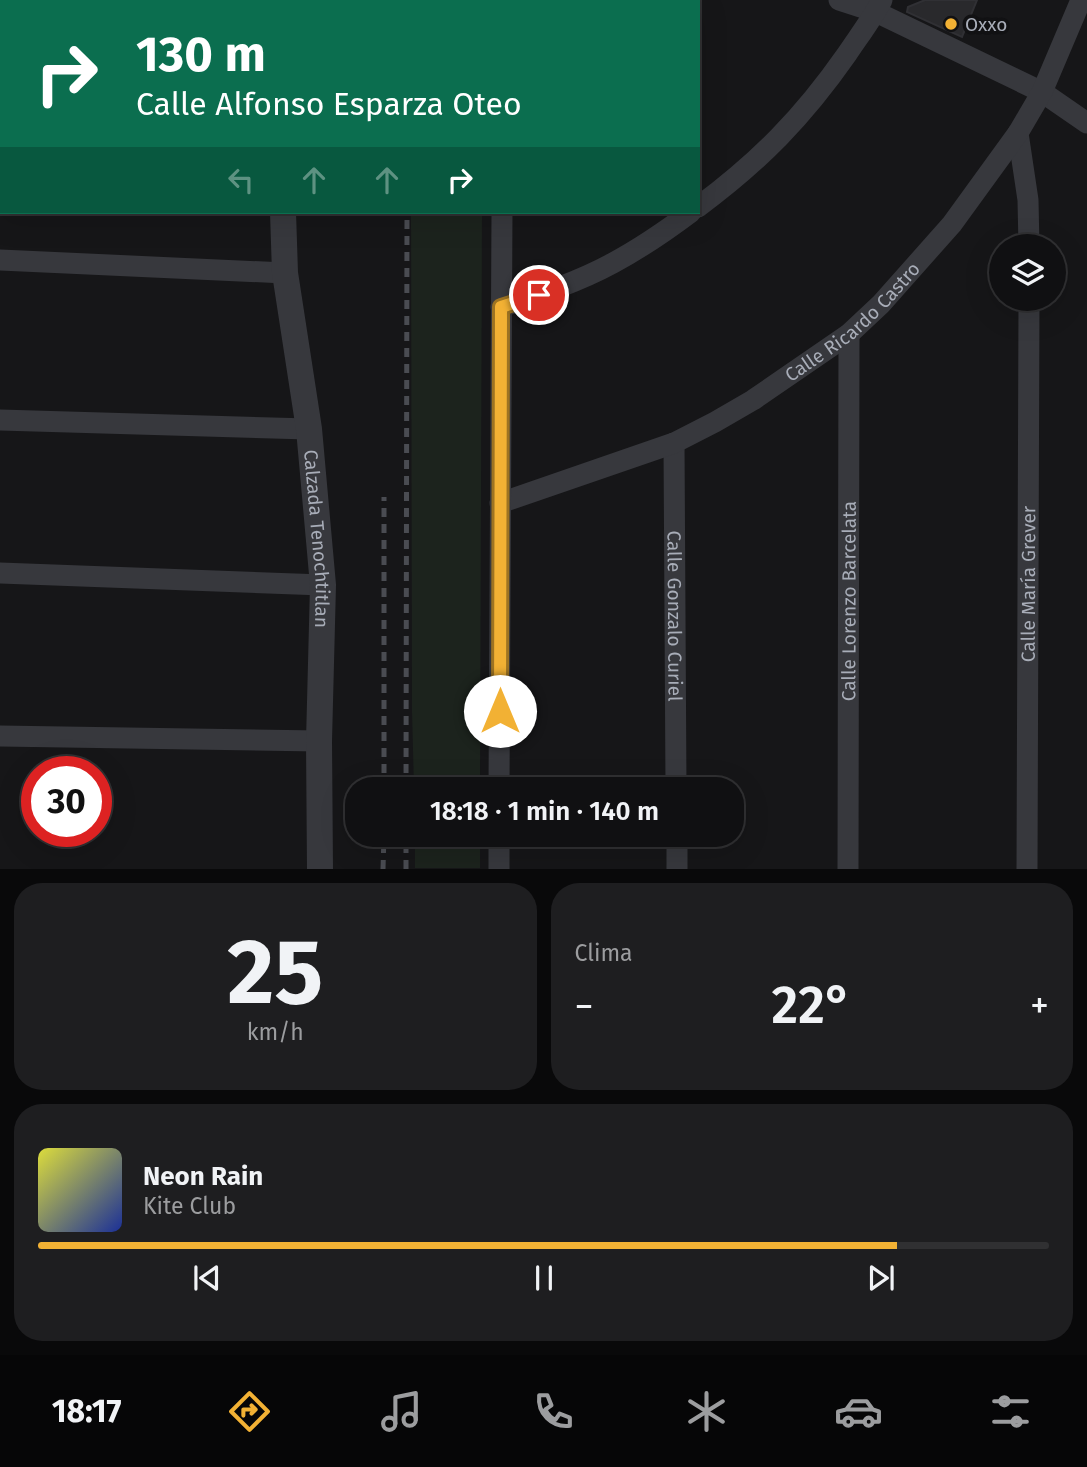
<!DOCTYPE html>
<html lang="es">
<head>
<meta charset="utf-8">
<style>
  body { margin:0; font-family:"Fira Sans",sans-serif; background:#1e1e20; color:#f1f3f6; height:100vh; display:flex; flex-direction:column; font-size:26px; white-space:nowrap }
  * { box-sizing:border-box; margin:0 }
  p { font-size:23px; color:#9c9d9f }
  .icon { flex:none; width:38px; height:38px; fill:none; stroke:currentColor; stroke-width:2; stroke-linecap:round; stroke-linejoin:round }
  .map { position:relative; height:869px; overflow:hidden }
  .side { display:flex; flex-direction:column; gap:14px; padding:14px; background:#09090a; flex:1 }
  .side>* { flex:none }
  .top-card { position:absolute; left:0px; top:0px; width:700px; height:214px; box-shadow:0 7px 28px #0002,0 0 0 2px #303032; background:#0b6e4f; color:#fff; overflow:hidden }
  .controls { position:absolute; left:989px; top:234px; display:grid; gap:14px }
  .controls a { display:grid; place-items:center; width:77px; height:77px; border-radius:50%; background:#101012; box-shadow:0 7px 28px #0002,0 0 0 2px #303032; font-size:35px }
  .speed { position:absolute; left:21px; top:756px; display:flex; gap:14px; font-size:35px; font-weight:700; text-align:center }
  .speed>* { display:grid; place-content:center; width:91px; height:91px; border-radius:50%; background:#101012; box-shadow:0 7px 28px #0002,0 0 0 2px #303032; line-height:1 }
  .speed .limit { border:10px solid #d22; background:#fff; color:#111 }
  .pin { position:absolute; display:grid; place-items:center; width:60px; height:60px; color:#fff; margin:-30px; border:4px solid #fff; border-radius:50%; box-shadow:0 2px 7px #0007 }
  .me { position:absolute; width:77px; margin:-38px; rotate:0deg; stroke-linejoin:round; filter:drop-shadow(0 0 5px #0008) }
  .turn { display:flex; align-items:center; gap:24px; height:147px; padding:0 21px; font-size:32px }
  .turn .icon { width:91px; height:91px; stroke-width:2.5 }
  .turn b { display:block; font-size:49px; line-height:60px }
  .lanes { display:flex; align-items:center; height:66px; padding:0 21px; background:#0003; justify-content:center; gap:35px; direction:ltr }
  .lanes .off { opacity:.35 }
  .big { font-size:52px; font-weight:600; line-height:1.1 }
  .side .card { flex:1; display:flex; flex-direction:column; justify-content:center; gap:10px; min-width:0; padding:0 24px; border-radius:28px; background:#1e1e20 }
  .side .dial { align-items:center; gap:0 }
  .dial b { font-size:91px; line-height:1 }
  .song { display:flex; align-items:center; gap:21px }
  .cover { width:84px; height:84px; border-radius:10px; background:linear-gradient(135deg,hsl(60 70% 55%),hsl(230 70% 35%)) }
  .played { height:7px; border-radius:4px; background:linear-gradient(90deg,#f2b134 85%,#303032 85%) }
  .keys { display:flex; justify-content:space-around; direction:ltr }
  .heat { display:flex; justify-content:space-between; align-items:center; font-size:38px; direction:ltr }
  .side .tiles { flex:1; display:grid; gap:14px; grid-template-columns:1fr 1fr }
  .card:last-child { grid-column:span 2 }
  .trip { position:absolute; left:345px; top:777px; width:399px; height:70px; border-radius:28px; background:#101012; box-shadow:0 7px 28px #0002,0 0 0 2px #303032; font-weight:600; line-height:70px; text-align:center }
  .tab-bar { display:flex; height:112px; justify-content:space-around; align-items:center; background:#060607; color:#9c9d9f }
  .tab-bar .icon { width:49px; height:49px }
  .tab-bar .on { color:#f2b134 }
  .tab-bar b { font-size:32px; color:#f1f3f6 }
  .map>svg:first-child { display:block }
</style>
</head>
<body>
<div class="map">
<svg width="1087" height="869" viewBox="0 0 1087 869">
  <rect width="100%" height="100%" fill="#161618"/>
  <g fill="#1c231d">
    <polygon points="411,212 482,212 480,789 414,789 412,712"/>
    <rect x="415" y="835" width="65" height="33"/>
  </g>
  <polygon fill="#29292c" stroke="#303034" stroke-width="2" points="925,0 977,0 962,37 907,12 908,7"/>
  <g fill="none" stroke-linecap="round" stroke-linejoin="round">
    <g stroke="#37383d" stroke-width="21">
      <polyline points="839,0 876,12 1042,92 1087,123"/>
      <polyline points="502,2 502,0"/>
      <polyline points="651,2 653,0"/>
      <polyline points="0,105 2,105"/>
      <polyline points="1018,133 1028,200 1029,247"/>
      <path d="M698,207C760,161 803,117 847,54C859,36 872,19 882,0"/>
      <polyline points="0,260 285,273"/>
      <path d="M501,307C539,295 578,282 613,263C641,248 667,230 691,212"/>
      <polyline points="0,420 309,429"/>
      <path id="s1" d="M674,443L676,789"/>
      <path id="s2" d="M500,503L674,443L715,422L753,400L849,334L881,304L952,224L1018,133L1042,92L1081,0"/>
      <polyline points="0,573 323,585"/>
      <polyline points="0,736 319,741"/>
      <polyline points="499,789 502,212"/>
      <polyline points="677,835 677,869"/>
      <polyline points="499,869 499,835"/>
      <path id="s3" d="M848,869L849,334"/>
      <path id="s4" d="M1027,869L1029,299"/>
    </g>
    <g stroke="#37383d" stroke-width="26">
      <polyline points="283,2 283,0"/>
      <path id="s5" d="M283,212L285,273L309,429L323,585L319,741L320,869"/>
    </g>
    <g stroke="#4a4c52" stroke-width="5" stroke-dasharray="9 7" stroke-linecap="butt">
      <polyline points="407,2 407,0"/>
      <polyline points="384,789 384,497"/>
      <polyline points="406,789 407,212"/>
      <polyline points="383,869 384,835"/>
      <polyline points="406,869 406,835"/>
    </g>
  </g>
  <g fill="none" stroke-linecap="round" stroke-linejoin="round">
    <g stroke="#9d7322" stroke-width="18">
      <polyline id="route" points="500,711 501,307 539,295"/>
    </g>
    <use href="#route" stroke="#f2b134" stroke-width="12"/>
  </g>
  <circle fill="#f2b134" stroke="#111113" stroke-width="2.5" cx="951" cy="24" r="7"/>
  <g text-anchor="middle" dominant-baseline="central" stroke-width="7" stroke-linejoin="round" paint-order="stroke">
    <g font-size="19" fill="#a8adb8" stroke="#111113" text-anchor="start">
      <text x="965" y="24">Oxxo</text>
    </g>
    <g font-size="19" fill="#a8adb8" stroke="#111113">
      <text stroke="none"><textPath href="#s2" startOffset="401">Calle Ricardo Castro</textPath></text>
      <text stroke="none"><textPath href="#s5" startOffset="329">Calzada Tenochtitlan</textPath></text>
      <text stroke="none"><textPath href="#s4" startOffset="285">Calle María Grever</textPath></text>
      <text stroke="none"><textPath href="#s3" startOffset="268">Calle Lorenzo Barcelata</textPath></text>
      <text stroke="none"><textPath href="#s1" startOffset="173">Calle Gonzalo Curiel</textPath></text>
    </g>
  </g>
</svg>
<div class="controls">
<a><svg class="icon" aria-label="layers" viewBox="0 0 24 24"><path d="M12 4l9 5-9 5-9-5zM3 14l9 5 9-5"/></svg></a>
</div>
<div class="speed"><div class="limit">30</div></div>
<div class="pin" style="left:539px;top:295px;background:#d93025"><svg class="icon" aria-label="arrive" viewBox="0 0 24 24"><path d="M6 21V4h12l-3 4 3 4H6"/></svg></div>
<svg class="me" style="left:500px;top:711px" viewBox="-20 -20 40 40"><circle r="19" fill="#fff"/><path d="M0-13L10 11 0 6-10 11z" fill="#f2b134"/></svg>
<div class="trip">18:18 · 1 min · 140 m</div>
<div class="top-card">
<div class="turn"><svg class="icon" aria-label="right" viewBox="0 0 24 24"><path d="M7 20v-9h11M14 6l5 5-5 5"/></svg><div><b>130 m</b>Calle Alfonso Esparza Oteo</div></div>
<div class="lanes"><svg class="icon off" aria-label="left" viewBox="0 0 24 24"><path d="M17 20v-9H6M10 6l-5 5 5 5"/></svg><svg class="icon off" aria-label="ahead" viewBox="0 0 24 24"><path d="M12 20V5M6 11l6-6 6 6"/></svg><svg class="icon off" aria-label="ahead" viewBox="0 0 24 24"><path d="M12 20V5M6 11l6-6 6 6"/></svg><svg class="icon" aria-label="right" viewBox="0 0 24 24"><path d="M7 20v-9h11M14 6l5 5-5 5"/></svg></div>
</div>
</div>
<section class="side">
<div class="tiles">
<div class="card dial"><b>25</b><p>km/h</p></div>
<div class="card"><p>Clima</p>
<div class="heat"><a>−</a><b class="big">22°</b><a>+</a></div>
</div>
<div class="card">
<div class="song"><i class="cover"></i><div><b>Neon Rain</b><p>Kite Club</p></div></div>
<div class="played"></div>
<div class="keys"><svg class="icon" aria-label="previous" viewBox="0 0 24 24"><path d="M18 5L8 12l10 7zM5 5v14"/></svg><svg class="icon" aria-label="pause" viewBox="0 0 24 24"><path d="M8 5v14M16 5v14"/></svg><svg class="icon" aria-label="next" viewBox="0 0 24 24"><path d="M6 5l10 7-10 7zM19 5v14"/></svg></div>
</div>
</div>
</section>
<nav class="tab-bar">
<b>18:17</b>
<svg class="icon on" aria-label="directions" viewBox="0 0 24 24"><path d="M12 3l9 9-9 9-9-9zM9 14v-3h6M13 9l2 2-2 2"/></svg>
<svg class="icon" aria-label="music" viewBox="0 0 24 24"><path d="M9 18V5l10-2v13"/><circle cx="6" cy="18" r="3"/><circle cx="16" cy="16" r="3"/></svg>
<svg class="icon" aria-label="phone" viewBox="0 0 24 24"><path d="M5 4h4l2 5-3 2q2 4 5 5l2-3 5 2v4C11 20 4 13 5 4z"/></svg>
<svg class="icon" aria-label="climate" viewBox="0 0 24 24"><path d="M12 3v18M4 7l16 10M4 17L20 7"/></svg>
<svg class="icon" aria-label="car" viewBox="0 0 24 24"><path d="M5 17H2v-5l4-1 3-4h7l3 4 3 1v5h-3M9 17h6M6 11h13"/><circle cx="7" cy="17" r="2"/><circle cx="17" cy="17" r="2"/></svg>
<svg class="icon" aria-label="filters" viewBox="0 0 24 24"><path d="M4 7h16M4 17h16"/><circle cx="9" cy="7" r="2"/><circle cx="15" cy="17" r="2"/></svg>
</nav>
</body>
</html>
